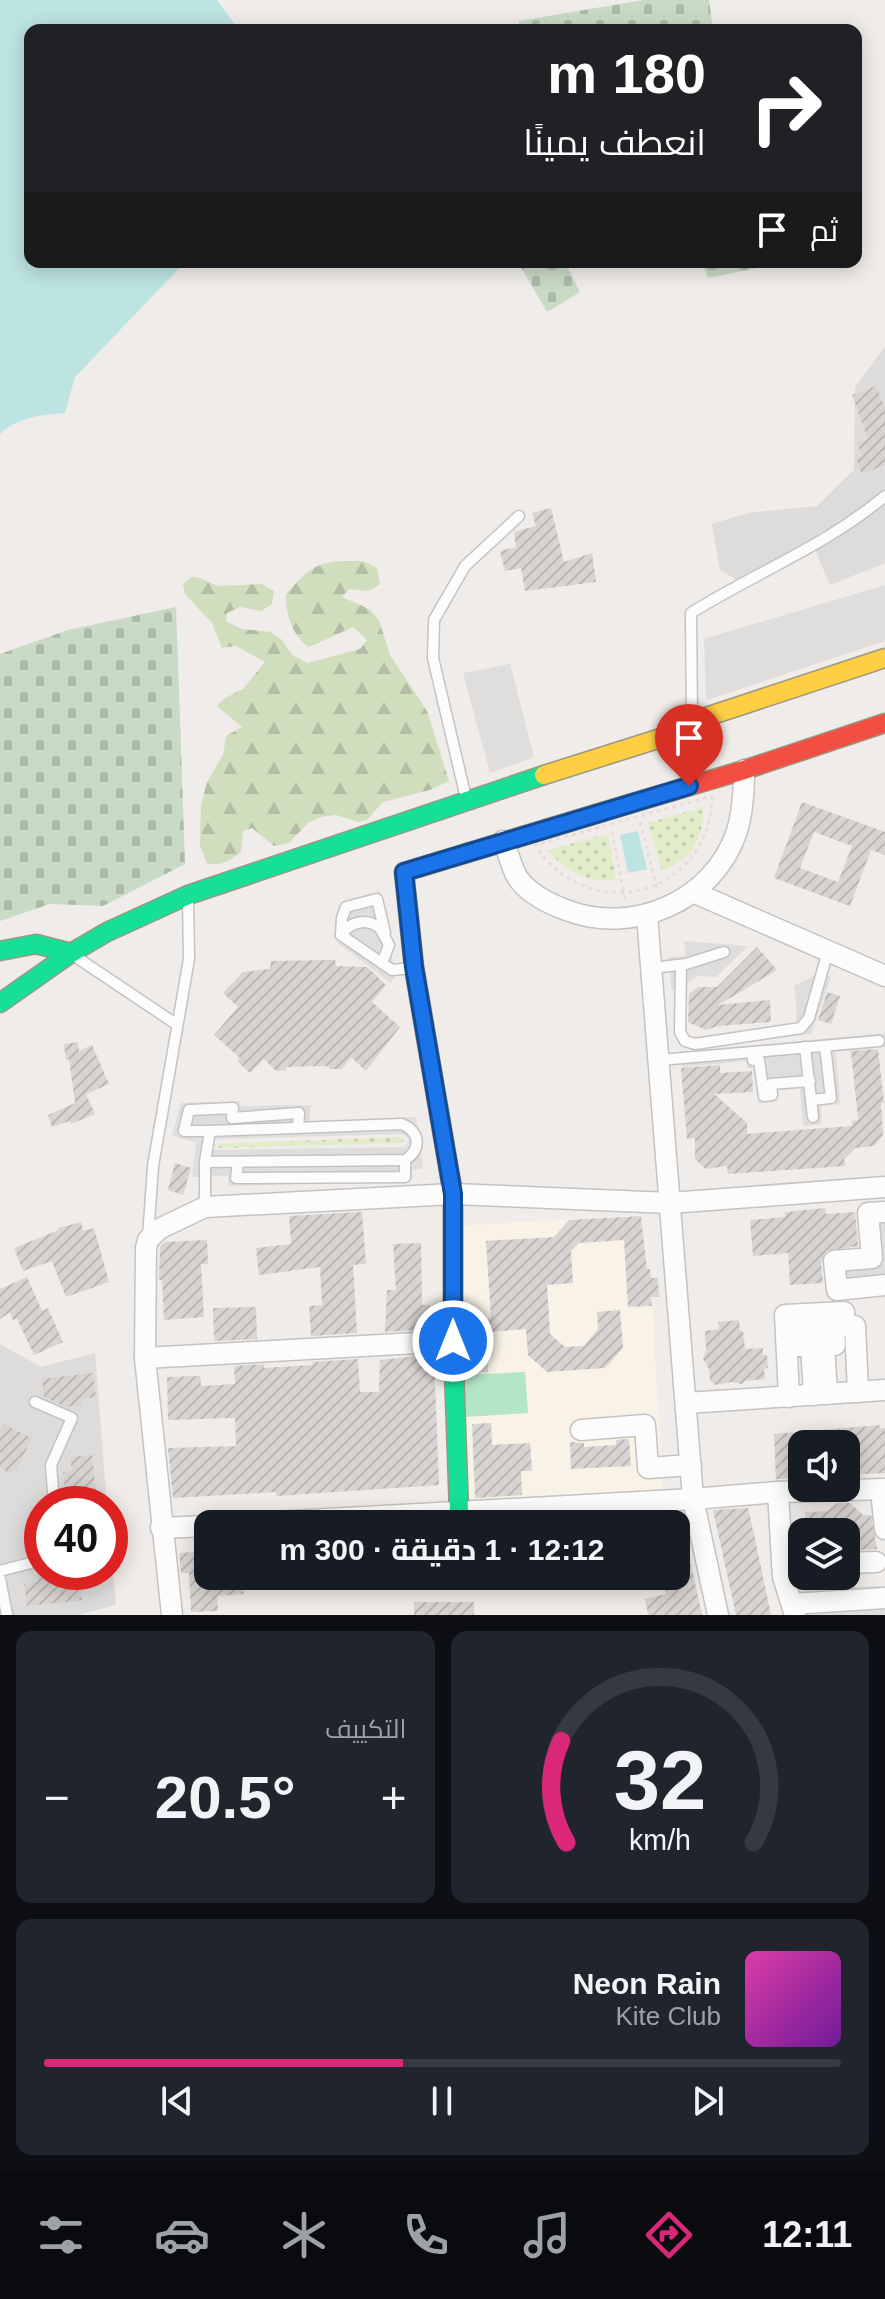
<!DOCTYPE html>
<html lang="ar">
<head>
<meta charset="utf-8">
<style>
  body { margin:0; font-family:Arial,Cairo,sans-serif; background:#20242c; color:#f1f3f6; direction:rtl; height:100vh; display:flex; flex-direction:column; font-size:30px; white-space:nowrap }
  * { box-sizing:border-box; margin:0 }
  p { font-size:26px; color:#9ea1a6 }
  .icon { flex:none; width:44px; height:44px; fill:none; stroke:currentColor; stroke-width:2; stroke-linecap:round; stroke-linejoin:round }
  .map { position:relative; height:1615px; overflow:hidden; direction:ltr }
  .side { display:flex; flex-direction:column; gap:16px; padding:16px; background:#0d0f14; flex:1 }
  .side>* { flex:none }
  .banner { position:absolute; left:24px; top:24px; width:838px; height:244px; border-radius:16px; box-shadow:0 4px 20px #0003; direction:rtl; background:#202124; color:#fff; overflow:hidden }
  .tools { position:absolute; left:788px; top:1430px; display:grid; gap:16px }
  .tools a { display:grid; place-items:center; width:72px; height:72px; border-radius:16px; background:#171b24; box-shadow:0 4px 20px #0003; font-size:40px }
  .speed { position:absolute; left:24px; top:1486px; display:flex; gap:16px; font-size:40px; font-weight:700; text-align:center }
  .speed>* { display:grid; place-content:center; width:104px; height:104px; border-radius:50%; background:#171b24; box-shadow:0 4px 20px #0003; line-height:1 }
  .speed .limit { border:12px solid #d22; background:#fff; color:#111 }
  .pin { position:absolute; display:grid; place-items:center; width:68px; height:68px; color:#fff; margin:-82px -34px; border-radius:50% 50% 50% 0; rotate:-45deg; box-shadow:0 0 8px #0007 }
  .pin .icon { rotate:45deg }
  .me { position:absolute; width:88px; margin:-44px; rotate:0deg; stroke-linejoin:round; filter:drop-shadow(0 0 6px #0008) }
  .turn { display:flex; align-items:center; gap:28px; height:168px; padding:0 24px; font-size:36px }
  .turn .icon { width:104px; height:104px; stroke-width:2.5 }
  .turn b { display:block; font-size:56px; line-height:68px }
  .then { display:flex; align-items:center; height:76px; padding:0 24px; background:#0003; gap:16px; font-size:30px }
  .big { font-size:60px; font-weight:700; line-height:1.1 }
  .side .card { flex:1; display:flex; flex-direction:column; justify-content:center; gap:12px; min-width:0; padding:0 28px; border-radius:16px; background:#20242c }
  .side .dial { align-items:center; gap:0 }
  .dial svg { height:208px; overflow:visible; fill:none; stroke:#363941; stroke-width:7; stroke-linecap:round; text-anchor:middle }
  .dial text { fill:#f1f3f6; stroke:none }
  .song { display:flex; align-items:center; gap:24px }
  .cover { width:96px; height:96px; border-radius:12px; background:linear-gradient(135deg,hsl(320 70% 55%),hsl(280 70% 35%)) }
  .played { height:8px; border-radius:4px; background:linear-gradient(90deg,#db2777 45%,#363941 45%) }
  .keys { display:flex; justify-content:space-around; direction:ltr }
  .heat { display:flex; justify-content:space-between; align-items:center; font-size:44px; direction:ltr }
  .side .tiles { flex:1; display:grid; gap:16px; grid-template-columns:1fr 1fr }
  .card:last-child { grid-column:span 2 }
  .trip { position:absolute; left:194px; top:1510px; width:496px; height:80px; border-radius:16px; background:#171b24; box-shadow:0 4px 20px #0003; font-weight:700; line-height:80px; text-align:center; direction:rtl }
  .tabs { display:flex; height:128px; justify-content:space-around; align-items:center; background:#090b0e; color:#9ea1a6 }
  .tabs .icon { width:56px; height:56px }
  .tabs .active { color:#db2777 }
  .tabs b { font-size:36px; color:#f1f3f6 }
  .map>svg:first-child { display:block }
</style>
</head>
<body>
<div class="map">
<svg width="885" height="1615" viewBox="0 0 885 1615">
  <defs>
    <pattern id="forest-firs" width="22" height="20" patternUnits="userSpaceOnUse" patternTransform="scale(2)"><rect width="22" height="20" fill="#d0debe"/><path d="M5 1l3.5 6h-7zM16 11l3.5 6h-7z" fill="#b2bea3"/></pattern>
    <pattern id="cemetery-stones" width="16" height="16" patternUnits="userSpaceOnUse" patternTransform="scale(2)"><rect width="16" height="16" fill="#c9dac5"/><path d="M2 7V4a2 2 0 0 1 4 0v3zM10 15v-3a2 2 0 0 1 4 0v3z" fill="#acbba9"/></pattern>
    <pattern id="garden-dots" width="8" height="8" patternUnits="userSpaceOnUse" patternTransform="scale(2)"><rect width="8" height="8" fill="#e3ecc8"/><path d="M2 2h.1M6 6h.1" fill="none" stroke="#c2caac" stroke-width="1.8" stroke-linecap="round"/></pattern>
    <pattern id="building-hatch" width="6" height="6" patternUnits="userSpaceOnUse" patternTransform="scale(2)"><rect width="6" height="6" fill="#d8d4d2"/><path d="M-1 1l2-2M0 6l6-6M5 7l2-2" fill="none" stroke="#b9b6b4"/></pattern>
  </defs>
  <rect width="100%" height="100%" fill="#efece9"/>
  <g fill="#dedcdb">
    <polygon points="885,347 885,563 830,585 815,550 747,586 720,570 712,524 748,513 817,506 854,470 855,387"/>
    <polygon points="0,1344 41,1367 95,1353 107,1504 42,1504 42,1572 110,1572 110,1538 116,1605 79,1615 0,1615"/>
  </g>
  <polygon fill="#f8f3e6" points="642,1215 643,1246 646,1247 647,1269 650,1269 651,1278 658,1278 659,1297 652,1298 663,1490 469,1501 454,1226"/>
  <path fill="url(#forest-firs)" d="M342,561H363L377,568L380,584L369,591L349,589L342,597L369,609L379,620L390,655L427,711L449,781L430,790L383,802L367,820L358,822L336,815L321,817L308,823L289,843L274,846L252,828L243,831L241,852C230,860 221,867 207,863L200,846L201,805L207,782L223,755L226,736L242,727L217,706L225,698L243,689L265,662L236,646L222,648L212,623L185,594L183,584L191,577H197L218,586L262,584L274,591L272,604L261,611L240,607L227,613L226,621L242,629L271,632L282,640L292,655L308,663L360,649L367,640L353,627L309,647C293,637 285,613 286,594C306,573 312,563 342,561Z"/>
  <g fill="url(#cemetery-stones)">
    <polygon points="643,0 709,0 713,30 519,30 519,21"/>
    <polygon points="518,262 565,262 580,292 547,312"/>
    <polygon points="702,262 770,262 771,265 708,278"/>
    <polygon points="176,607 185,864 103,906 50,904 0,921 0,654 68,630"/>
  </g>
  <g fill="url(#garden-dots)">
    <path d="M703,807C705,838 691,859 662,871L648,823Z"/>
    <path d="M608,834L616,880C587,882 566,873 548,850Z"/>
    <polygon points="401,1137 404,1141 402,1143 219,1148 217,1144"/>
  </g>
  <polygon fill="#b4e6c6" points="525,1372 528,1413 466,1417 463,1375"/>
  <g fill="#dfdedd" fill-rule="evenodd">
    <polygon points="885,585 885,641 706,700 704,639"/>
    <polygon points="510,664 534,757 490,773 463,673"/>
    <polygon points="380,891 395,976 391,983 338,943 336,914 339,912 341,902"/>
    <polygon points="684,941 748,946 716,977 698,976 672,991 669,957 686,956"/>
    <polygon points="819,973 831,977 811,1034 795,1035 797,1013 794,986"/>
    <polygon points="885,1033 885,1047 836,1052 840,1104 821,1106 822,1124 803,1126 800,1088 776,1090 777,1101 758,1103 755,1068 747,1068 746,1061 683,1067 681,1052"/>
    <path d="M239,1101L240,1106L310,1105V1122L416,1117L423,1168L412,1170V1181L229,1186L228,1176L192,1177L196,1142L172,1136L181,1103ZM403,1134L409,1140L405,1147L213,1150L214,1139Z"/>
    <polygon points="885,1208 885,1289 833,1294 831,1257 867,1254 864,1209"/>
    <polygon points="882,1586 885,1615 799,1615 792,1588"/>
  </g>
  <g fill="#bde4e3">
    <path d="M0,0H217L239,30H30V262H185L75,377L65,413C41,415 18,417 0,434Z"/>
    <polygon points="638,831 647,869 628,873 620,835"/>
  </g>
  <g fill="url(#building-hatch)" fill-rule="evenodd">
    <polygon points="876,386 885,409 885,465 862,474 856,458 862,455 857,443 868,439 852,395"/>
    <polygon points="551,508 564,562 592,553 596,582 525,591 521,568 505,571 500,551 516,547 514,532 536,526 532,513"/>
    <path d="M802,802L885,832V855L871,850L850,906L774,878ZM814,832L852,846L838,882L800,868Z"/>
    <polygon points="757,947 777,970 718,1005 770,1000 771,1022 718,1026 706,1030 688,1022 689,994 698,987 717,987"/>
    <polygon points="335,960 336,966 367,967 386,985 372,1002 400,1027 366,1071 351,1057 342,1069 329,1069 329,1066 286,1067 286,1070 276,1071 264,1059 250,1073 237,1061 240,1058 214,1035 238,1007 223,993 243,972 270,969 271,961"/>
    <polygon points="827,992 840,996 831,1024 818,1020"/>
    <polygon points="78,1042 79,1051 92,1045 109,1084 86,1094 95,1114 71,1124 70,1121 52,1127 48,1115 75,1103 69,1059 66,1060 64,1044"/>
    <polygon points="878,1049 884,1103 881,1103 883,1135 874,1146 855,1148 844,1159 845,1166 728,1174 727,1166 706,1169 695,1159 695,1138 687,1139 681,1068 720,1065 720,1073 752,1071 753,1092 714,1094 747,1123 747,1134 852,1126 852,1121 858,1120 851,1051"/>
    <polygon points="175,1163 191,1168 183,1195 168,1190"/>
    <polygon points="825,1208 826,1214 855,1212 858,1246 826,1251 821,1262 823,1283 790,1285 788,1253 753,1256 750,1220 785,1217 785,1212"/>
    <polygon points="362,1212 366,1264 353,1265 357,1333 311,1336 309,1306 322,1305 320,1267 259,1275 256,1248 291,1244 289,1216"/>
    <polygon points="641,1216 647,1269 650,1269 651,1278 658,1278 659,1297 651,1297 652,1306 628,1307 624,1240 579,1243 571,1251 573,1283 547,1285 550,1334 565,1347 584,1346 598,1329 597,1312 620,1310 623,1348 605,1368 547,1372 528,1355 526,1329 481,1333 480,1319 491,1318 486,1241 554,1237 569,1220"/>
    <polygon points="81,1222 83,1231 94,1228 109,1282 66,1297 52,1261 23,1271 14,1248 59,1230 58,1228"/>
    <polygon points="207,1240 208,1264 201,1264 204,1317 164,1320 162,1280 159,1280 160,1247 164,1242"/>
    <polygon points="421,1243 422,1305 430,1305 430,1329 385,1332 387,1290 396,1290 393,1244"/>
    <polygon points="27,1277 42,1311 48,1308 63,1342 34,1355 17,1319 13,1320 10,1312 0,1319 0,1289"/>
    <polygon points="256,1307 257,1339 214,1341 213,1308"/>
    <polygon points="739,1320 740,1331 743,1331 745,1349 763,1348 763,1355 767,1355 768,1368 764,1369 765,1379 745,1381 742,1384 731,1382 715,1385 710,1380 709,1369 703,1359 706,1350 705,1331 719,1329 718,1322"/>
    <polygon points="486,1334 488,1372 470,1373 469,1335"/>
    <polygon points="419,1356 419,1358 434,1357 439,1485 276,1496 276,1492 173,1498 168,1448 236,1446 235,1418 168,1420 167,1377 200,1376 201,1386 235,1384 234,1366 264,1364 264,1368 313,1365 312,1362 358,1359 360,1392 379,1392 380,1360"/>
    <polygon points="93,1373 96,1397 82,1399 82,1405 66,1407 44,1397 42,1379"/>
    <polygon points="491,1423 492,1445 530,1443 532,1471 521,1471 522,1495 475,1498 472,1424"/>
    <polygon points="4,1424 32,1438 16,1471 13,1470 11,1474 0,1468 0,1432"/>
    <polygon points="880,1425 880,1428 885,1428 885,1473 846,1475 846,1444 802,1444 802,1478 776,1479 774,1434"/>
    <polygon points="629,1439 631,1466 571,1469 570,1442 584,1443 584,1447 616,1445 616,1440"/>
    <polygon points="92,1455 97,1504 76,1504 76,1495 66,1497 63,1472 72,1471 70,1457"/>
    <polygon points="837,1503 850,1503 863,1515 871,1515 877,1549 858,1550 858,1545 846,1545 846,1532 806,1532 805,1512 828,1511"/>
    <polygon points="748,1508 755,1539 771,1615 736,1615 713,1510"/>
    <polygon points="676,1523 682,1523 702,1615 648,1615 645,1599 666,1594 662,1576 676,1576"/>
    <polygon points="208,1551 208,1576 242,1576 244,1594 217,1596 218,1611 191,1612 189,1573 181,1573 179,1553"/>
    <polygon points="37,1572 65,1572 65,1579 80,1577 82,1600 27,1606 24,1584 38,1582"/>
    <rect x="414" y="1602" width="60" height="13"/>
  </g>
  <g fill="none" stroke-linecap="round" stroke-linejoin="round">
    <g stroke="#c5c3c2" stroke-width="13">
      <g id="lane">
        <path d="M692,720L691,613C755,573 827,545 885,496"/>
        <polyline points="466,798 433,658 434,620 465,566 519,516"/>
        <polyline points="341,935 342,918 346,907 377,899 385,933"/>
        <path d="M341,935C351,921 366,918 380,928L389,945L382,963"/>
        <polyline points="341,935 392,970 412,968"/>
        <polyline points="76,957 176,1024"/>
        <polyline points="681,965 680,1032 685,1041 695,1044 801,1028 809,1018 828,951"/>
        <polyline points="652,968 686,964 724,952"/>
        <polyline points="805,1047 813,1117"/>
        <polyline points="753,1052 753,1060 759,1060 764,1096 772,1095 771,1084 810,1081"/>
        <polyline points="660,1060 879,1041"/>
        <polyline points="811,1100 831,1098 825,1046"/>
        <polyline points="210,1131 184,1131 189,1110 233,1108 232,1118 299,1113 298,1128"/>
        <path d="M205,1162L210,1131L402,1124C420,1132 422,1149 405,1160L205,1162V1207"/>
        <polyline points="238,1162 236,1178 405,1177 405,1160"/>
        <polyline points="148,1238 153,1166 189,959 188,898"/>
        <polyline points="35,1402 72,1418 51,1465 54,1504"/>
        <polyline points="0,1571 42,1560"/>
        <polyline points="0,1579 7,1615"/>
      </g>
    </g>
    <g stroke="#c5c3c2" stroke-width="23">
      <g id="street">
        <path d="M503,841C508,852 511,865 516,875C525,892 550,904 566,910C633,936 714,901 737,831C743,811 744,791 744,770"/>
        <polyline points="693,892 885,976"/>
        <polyline points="647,915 693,1499 718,1615"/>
        <polyline points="885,1212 868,1213 872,1258 834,1261 837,1290 885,1285"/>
        <polyline points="145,1358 453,1341"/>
        <polyline points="814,1395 811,1346 799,1346 798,1333 834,1331 835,1345 824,1345 827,1394"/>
        <polyline points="789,1397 785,1315 844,1312 844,1326 855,1326 858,1392"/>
        <polyline points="686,1403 885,1390"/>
        <polyline points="581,1430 645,1425 648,1468 691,1465"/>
        <polyline points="881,1490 885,1529"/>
        <polyline points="778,1492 783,1577 795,1615"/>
        <polyline points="238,1524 693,1499 778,1492 885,1489"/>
        <polyline points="161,1528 208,1526"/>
        <polyline points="846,1563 876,1562"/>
        <polyline points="782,1564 802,1563"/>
        <polyline points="792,1604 885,1598"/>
        <polyline points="172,1615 145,1358 146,1248 148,1240 159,1229 205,1207 453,1194 670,1203 885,1187"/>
      </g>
    </g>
    <g stroke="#9b9780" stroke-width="21">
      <g id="fast">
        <polyline points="0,951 36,944 71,953"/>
        <polyline points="0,1003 71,953 107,932 188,895 544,775"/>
        <polyline points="459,1512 453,1341 453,1194 414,967 404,872 629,804"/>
      </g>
    </g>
    <g stroke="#9b9780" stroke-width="21">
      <polyline id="slow" points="544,775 664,737 706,717 885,658"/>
    </g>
    <g stroke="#9b9780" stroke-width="21">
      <polyline id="jam" points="629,804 744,770 885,723"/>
    </g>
    <g stroke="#ecdadc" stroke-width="3" stroke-dasharray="4 4" stroke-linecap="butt">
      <path d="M712,796C711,896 588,928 535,845Z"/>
      <polyline points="640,822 658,892"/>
      <polyline points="612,832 625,899"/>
    </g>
    <use href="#lane" stroke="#fdfcfc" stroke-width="10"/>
    <use href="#street" stroke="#fdfcfc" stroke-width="20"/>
    <use href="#fast" stroke="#16e098" stroke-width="18"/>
    <use href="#slow" stroke="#ffcf43" stroke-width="18"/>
    <use href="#jam" stroke="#f24e42" stroke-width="18"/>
  </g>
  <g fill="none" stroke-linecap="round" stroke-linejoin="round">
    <g stroke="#114b97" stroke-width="20">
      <polyline id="route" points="453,1341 453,1194 414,967 404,872 689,786"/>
    </g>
    <use href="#route" stroke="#1a73e8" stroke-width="14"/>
  </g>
</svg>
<div class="tools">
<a><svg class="icon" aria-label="sound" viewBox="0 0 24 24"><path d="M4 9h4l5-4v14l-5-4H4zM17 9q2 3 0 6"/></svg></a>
<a><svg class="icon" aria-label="layers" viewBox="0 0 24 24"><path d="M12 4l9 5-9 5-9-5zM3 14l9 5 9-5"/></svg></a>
</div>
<div class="speed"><div class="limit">40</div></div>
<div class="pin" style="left:689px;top:786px;background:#d93025"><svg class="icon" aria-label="arrive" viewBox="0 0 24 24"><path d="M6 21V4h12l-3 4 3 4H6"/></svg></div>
<svg class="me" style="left:453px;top:1341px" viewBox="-20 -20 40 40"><circle r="17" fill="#1a73e8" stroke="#fff" stroke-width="3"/><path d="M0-11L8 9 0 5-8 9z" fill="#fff"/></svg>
<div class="trip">12:12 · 1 دقيقة · 300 m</div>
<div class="banner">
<div class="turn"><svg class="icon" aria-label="right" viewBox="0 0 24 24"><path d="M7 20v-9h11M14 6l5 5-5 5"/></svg><div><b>180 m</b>انعطف يمينًا</div></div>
<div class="then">ثم<svg class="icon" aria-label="arrive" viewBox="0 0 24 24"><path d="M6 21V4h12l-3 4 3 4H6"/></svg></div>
</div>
</div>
<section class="side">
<div class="tiles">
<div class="card dial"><svg viewBox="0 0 100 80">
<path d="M14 69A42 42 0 1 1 86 69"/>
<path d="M14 69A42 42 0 0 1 12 30" stroke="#db2777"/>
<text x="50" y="56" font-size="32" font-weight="700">32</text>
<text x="50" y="72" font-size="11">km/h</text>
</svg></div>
<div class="card"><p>التكييف</p>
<div class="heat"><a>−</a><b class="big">20.5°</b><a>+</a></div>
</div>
<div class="card">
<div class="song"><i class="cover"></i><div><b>Neon Rain</b><p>Kite Club</p></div></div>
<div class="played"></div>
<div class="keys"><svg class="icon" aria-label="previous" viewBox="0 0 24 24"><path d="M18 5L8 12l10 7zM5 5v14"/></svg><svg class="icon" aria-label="pause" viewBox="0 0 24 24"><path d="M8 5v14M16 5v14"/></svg><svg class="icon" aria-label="next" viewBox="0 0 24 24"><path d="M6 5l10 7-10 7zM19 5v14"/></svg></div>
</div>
</div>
</section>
<nav class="tabs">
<b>12:11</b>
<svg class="icon active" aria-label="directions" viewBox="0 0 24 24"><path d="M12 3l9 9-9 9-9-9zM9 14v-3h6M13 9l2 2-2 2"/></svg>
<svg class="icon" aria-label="music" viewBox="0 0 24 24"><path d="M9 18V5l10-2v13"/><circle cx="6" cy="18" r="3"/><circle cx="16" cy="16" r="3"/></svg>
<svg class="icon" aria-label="phone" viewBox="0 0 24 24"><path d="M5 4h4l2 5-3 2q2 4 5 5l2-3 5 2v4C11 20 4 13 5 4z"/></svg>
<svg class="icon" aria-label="climate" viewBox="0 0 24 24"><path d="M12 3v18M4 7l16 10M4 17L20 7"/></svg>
<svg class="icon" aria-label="car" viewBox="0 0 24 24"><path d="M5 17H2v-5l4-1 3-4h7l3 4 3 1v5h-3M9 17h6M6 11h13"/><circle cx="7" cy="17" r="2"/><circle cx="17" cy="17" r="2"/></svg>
<svg class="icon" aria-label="filters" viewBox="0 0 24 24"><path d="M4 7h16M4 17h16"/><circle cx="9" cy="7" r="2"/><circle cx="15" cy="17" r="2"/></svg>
</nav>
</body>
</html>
